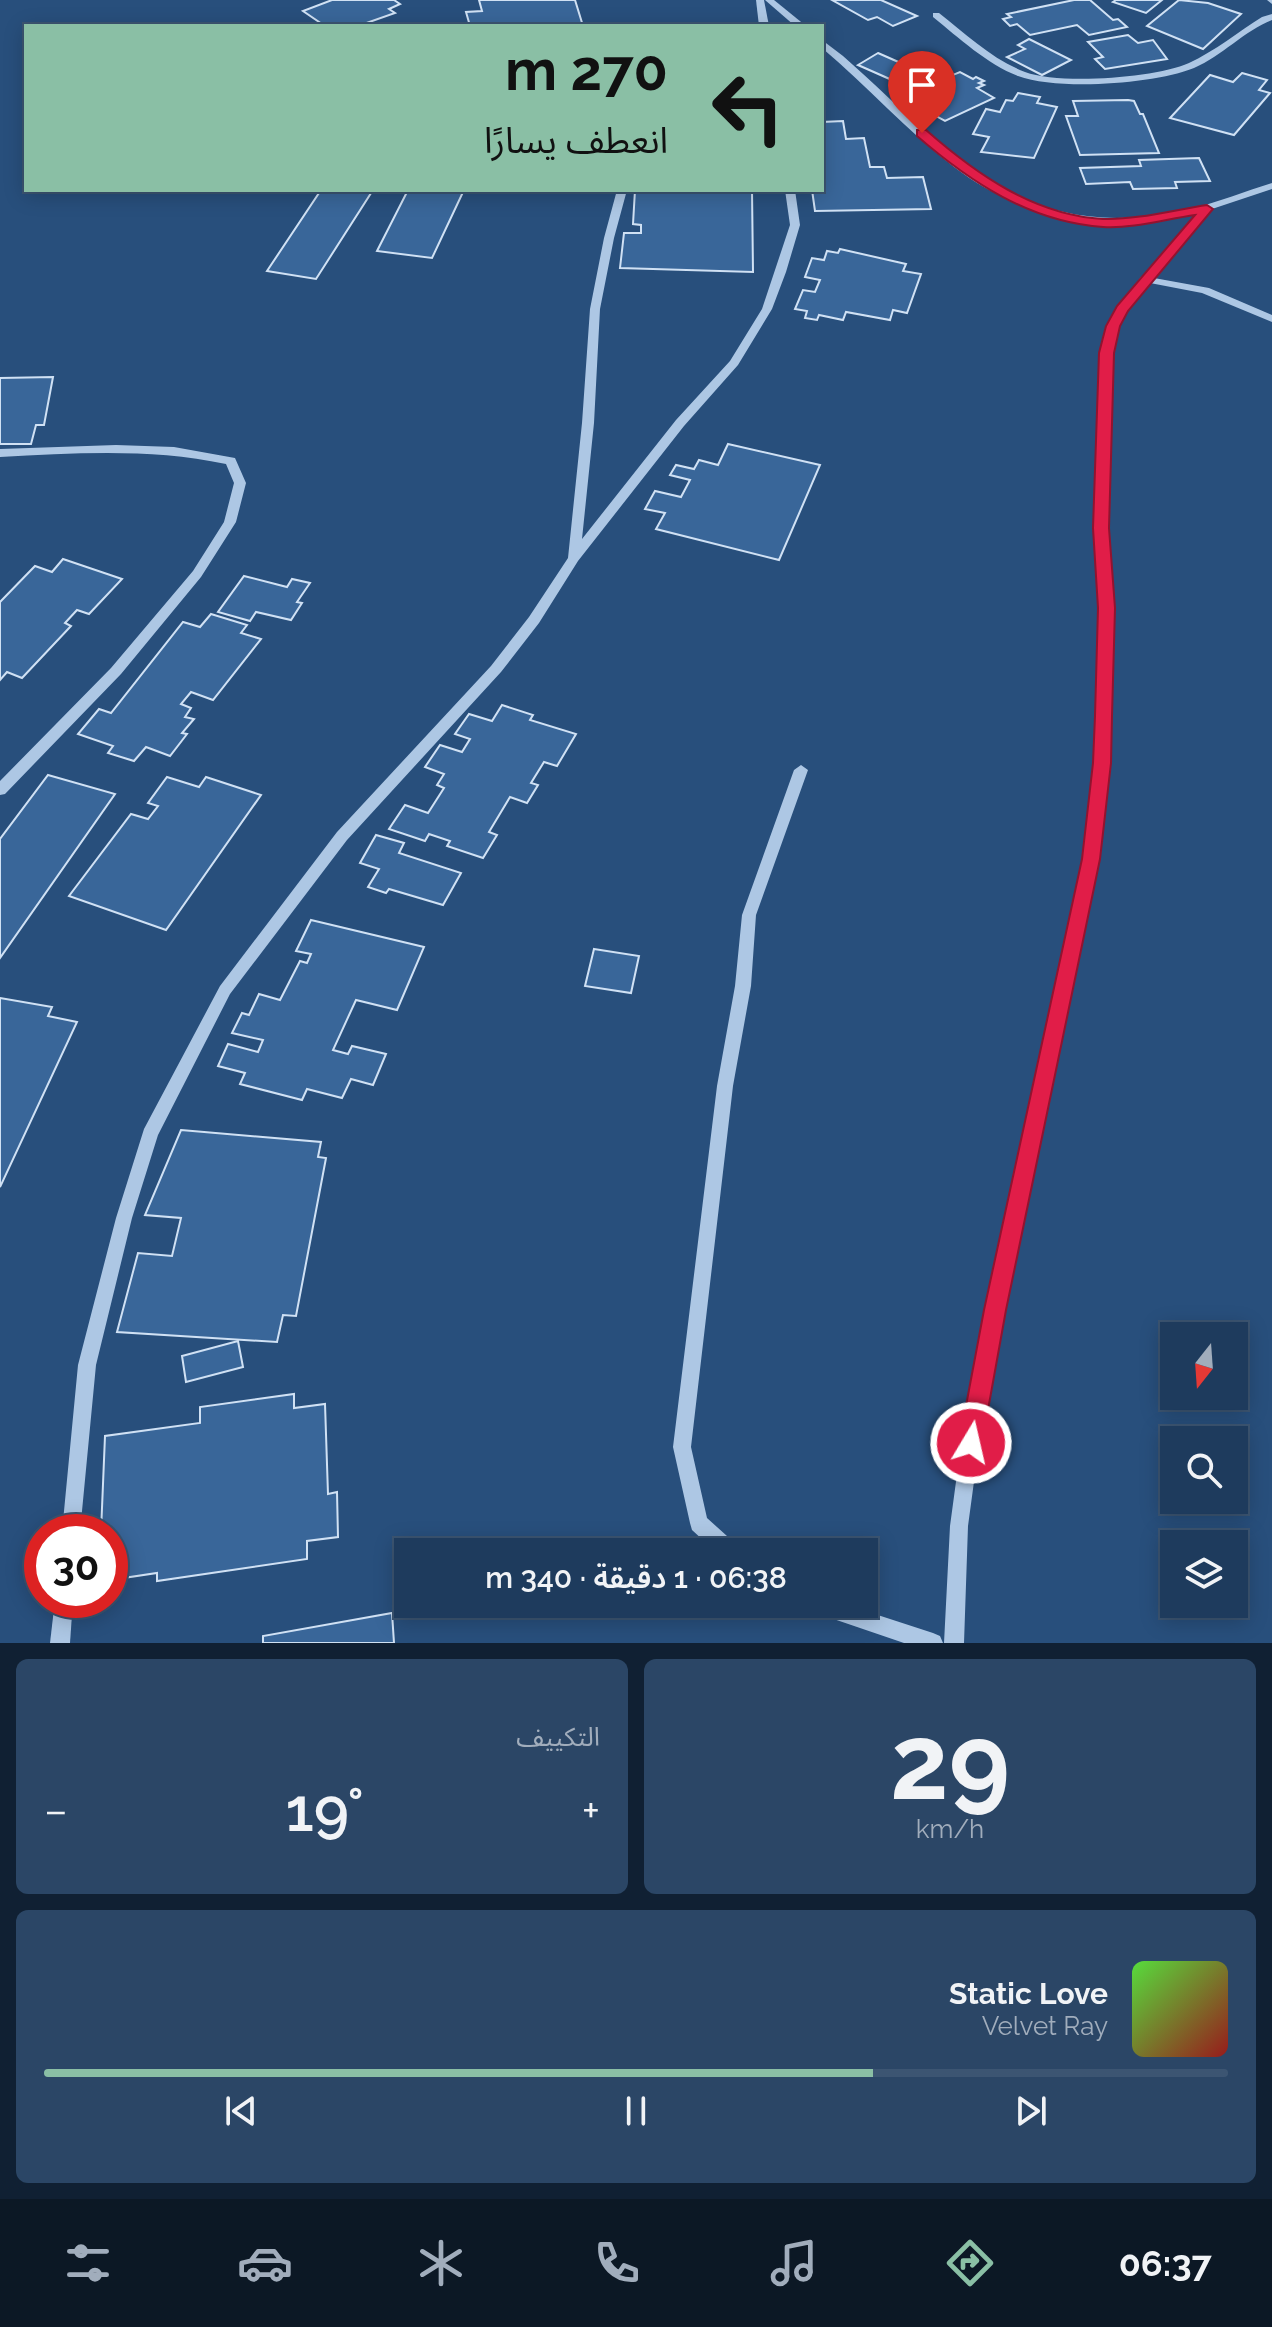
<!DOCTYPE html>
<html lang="ar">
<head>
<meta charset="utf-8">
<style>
  body { margin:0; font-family:Raleway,"Noto Sans Arabic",sans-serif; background:#2b4666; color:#f1f3f6; direction:rtl; height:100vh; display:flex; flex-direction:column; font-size:30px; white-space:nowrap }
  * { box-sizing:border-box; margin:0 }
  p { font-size:26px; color:#a1adbc }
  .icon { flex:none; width:44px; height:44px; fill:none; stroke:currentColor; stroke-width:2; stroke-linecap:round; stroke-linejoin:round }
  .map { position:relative; height:1643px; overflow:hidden; direction:ltr }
  .details { display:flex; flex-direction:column; gap:16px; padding:16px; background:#102033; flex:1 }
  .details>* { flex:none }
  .hud { position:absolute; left:24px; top:24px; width:800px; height:168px; border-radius:0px; box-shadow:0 4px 20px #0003,0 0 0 2px #3c5572; direction:rtl; background:#8abfa5; color:#111; overflow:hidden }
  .needle { width:52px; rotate:197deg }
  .buttons { position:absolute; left:1160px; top:1322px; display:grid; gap:16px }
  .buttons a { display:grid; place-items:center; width:88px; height:88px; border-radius:0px; background:#1e3b5d; box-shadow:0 4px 20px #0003,0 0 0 2px #3c5572; font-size:40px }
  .speed { position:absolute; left:24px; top:1514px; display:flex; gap:16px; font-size:40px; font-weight:700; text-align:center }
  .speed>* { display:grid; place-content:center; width:104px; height:104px; border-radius:50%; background:#1e3b5d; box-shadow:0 4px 20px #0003,0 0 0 2px #3c5572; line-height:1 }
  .speed .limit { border:12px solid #d22; background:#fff; color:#111 }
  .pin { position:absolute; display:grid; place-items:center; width:68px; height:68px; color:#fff; margin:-82px -34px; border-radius:50% 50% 50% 0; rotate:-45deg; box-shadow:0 0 8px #0007 }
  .pin .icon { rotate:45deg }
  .me { position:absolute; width:88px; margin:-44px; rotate:9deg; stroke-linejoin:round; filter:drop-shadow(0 0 6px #0008) }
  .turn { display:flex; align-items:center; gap:28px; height:168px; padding:0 24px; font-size:36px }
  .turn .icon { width:104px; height:104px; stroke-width:2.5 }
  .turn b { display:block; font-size:56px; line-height:68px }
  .big { font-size:60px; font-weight:600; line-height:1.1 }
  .details .card { flex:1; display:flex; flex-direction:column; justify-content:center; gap:12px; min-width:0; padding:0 28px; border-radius:12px; background:#2b4666 }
  .details .dial { align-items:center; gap:0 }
  .dial b { font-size:104px; line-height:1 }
  .song { display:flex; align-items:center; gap:24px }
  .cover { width:96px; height:96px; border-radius:12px; background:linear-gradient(135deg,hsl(110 70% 55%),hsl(0 70% 35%)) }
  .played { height:8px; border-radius:4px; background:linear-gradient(90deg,#8abfa5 70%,#3c5572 70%) }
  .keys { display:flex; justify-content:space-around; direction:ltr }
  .heat { display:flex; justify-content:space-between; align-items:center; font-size:44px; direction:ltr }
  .details .tiles { flex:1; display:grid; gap:16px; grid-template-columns:1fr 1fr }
  .card:last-child { grid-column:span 2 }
  .trip { position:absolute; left:394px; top:1538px; width:484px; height:80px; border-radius:0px; background:#1e3b5d; box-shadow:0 4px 20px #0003,0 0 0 2px #3c5572; font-weight:600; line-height:80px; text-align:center; direction:rtl }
  .dock { display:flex; height:128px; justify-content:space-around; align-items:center; background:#0c1825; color:#a1adbc }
  .dock .icon { width:56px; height:56px }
  .dock .selected { color:#8abfa5 }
  .dock b { font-size:36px; color:#f1f3f6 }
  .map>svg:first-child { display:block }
</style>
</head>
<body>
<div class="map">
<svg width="1272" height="1643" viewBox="0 0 1272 1643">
  <rect width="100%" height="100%" fill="#284f7c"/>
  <g fill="#396699" stroke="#d0e1f4" stroke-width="2">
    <polygon points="332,0 394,0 400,4 389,9 395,13 358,26 325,26 303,11"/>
    <polygon points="479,0 575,0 583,26 470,26 466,12 482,11"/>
    <polygon points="832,0 881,0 917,16 893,26 877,17 868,20"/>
    <polygon points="1074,0 1090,0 1113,20 1118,19 1127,27 1089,35 1077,25 1030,35 1017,24 1010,26 1003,19 1011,17 1007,14"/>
    <polygon points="1116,0 1162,0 1146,13 1113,2"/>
    <polygon points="1179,0 1208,3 1241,14 1203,49 1147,26"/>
    <polygon points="1128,35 1138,43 1153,40 1167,59 1105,69 1095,59 1103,57 1088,42"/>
    <polygon points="1029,39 1071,60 1042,75 1007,57 1025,49 1018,45"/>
    <polygon points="878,53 903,64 909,60 927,68 901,84 858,65"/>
    <polygon points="941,69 953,75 960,72 973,79 976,77 984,81 979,83 984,85 977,88 994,98 945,121 923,109 928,107 895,90"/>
    <polygon points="1242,73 1267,80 1259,90 1270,93 1234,135 1170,118 1210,75 1233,82"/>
    <polygon points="1018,93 1040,97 1037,103 1057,107 1034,158 981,152 989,137 973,134 986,109 1000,112 1006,100 1013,101"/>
    <polygon points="1128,100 1134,101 1140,114 1143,114 1159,153 1080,155 1066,116 1078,116 1073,101"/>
    <polygon points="843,121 846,139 864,138 870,167 884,167 887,178 923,177 931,209 815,211 812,190 822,190 822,122"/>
    <polygon points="1199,158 1210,181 1175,182 1177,188 1133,189 1130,182 1086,184 1080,168 1141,166 1139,160"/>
    <polygon points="321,190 373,190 316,279 267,271"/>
    <polygon points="408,190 464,190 432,258 377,251"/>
    <polygon points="635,190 752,190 753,272 620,268 624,233 641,233 641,225 633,224"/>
    <polygon points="840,249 906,264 903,271 921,274 907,313 893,310 890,320 846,312 843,320 819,315 817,320 805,318 807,311 795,309 803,290 815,292 820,280 805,277 812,258 824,260 827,251 838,253"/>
    <polygon points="53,377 44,425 36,425 31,444 0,444 0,378"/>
    <polygon points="728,444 820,465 779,560 656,529 665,513 645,509 655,491 681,497 690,480 670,475 676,465 694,469 699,460 718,465"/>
    <polygon points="63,559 122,579 89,614 77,610 65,623 71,626 22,678 7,672 0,680 0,602 35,566 52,572"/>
    <polygon points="244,576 287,587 292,579 310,583 297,602 302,603 291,620 256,612 250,621 218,612"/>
    <polygon points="211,614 247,625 241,633 261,639 213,700 191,692 181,704 191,708 185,717 194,719 182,733 187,734 170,756 146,747 134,761 108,753 113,746 78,734 99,709 111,713 183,622 200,627"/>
    <polygon points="502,705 533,715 530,720 576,734 557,766 544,762 531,783 538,785 527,803 510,797 489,832 497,835 483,858 447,846 450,841 429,834 425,841 389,829 405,805 428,813 444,788 437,785 444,774 425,767 440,745 462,752 470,739 455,734 469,714 492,721"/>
    <polygon points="48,775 115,794 0,958 0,839"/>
    <polygon points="167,777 199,787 206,777 261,795 166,930 69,896 131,814 148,819 158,806 148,803"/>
    <polygon points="376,835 404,843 399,853 461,873 443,905 389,889 386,893 368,887 379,869 360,863"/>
    <polygon points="311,920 424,947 397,1010 356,1000 333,1050 348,1054 352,1046 386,1054 373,1085 351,1079 342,1098 307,1089 302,1100 240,1084 245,1073 218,1066 228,1044 258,1052 263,1040 232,1033 242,1013 249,1015 259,994 280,1000 300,961 307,963 311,954 296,951"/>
    <polygon points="594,949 639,956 631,993 585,986"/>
    <polygon points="0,998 52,1007 48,1016 77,1022 0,1187"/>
    <polygon points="181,1130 321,1142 318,1157 326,1158 296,1316 283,1315 277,1342 117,1332 138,1253 172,1256 181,1218 145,1215"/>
    <polygon points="238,1341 243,1367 186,1382 182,1356"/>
    <polygon points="294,1394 294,1408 325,1404 328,1494 337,1492 338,1537 307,1541 307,1559 157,1581 157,1573 110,1580 110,1532 101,1532 105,1436 200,1423 200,1407"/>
    <polygon points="392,1613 394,1643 263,1643 263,1636"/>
  </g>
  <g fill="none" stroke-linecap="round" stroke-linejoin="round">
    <g fill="#adc7e4" fill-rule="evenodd">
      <polygon points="756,0 764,0 769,26 759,26"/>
      <polygon points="765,0 774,0 806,26 795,26"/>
      <polygon points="1267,0 1272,0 1272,4"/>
      <path d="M933,13H939C966,34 993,60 1025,72C1060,85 1155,78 1189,63C1215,51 1238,32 1262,17L1272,14V20C1244,31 1222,56 1194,68C1154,84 1059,91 1018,76C987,64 959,38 933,17Z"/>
      <path d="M822,40L843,56C957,157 1021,247 1191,209C1219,202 1245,191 1272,183V189L1212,209L1154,278L1209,288L1272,315V322L1202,293L1150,283C1127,309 1120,319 1113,353L1107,528L1113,608L1109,763L1098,859L983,1415L968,1526L964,1643H944L950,1526L965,1415L1084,859L1095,763L1101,608L1095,528L1101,353L1108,326L1117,309L1141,277L1144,276L1198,213C1113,235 1024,221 954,167C907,131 867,86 822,48Z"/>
      <polygon points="617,190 627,190 614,238 600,309 594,423 582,539 676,420 730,361 762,309 790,225 785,190 795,190 800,225 786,272 772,309 738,365 684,426 578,561 539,623 501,672 347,840 230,994 158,1135 132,1218 96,1365 80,1532 62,1532 78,1365 116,1218 144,1129 220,986 337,832 491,666 529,617 568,558 582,423 590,309 604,238"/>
      <path d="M116,445L174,447L235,458L246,483L236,522L201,577L121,674L5,794L0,795V781L111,668L193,571L224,522L234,483L226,464C151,448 76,453 0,457V449Z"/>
      <polygon points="801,765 808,770 756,915 751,986 733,1086 691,1447 707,1518 737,1545 739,1552 716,1552 692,1530 690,1523 673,1447 717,1086 735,986 742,915 794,770"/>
      <polygon points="55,1600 73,1600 70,1643 50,1643"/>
      <polygon points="807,1604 844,1604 933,1633 940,1636 943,1643 904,1643 816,1613 809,1611"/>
    </g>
  </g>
  <path fill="#e11d48" stroke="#92132f" stroke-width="2" d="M917,130H926C976,174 1034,215 1103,219C1136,220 1174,210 1207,205L1213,209L1128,311L1120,326L1114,353L1109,528L1115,608L1112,716L1111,763L1100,859L1006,1310L982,1443L979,1451L971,1455L962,1451L959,1443L984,1310L1082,859L1093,763L1095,716L1098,608L1093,528L1099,353L1106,326L1117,306L1195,215C1166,219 1132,229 1103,227C1030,222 970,182 917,136Z"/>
</svg>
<div class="buttons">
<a><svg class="needle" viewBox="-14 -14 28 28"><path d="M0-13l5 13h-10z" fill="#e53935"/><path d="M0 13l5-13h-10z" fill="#a1adbc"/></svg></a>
<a><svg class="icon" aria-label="search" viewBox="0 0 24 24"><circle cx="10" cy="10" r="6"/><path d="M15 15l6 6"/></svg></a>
<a><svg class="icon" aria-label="layers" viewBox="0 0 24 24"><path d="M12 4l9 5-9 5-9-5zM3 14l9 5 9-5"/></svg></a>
</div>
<div class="speed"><div class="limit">30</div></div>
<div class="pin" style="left:922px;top:133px;background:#d93025"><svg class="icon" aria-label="arrive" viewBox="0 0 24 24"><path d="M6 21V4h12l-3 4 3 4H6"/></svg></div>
<svg class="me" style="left:971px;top:1443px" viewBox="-20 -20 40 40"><circle r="17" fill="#e11d48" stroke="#fff" stroke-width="3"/><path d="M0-11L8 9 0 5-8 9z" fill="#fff"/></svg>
<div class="trip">06:38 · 1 دقيقة · 340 m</div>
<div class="hud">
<div class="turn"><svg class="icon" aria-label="left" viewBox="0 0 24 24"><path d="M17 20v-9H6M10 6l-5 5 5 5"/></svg><div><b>270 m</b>انعطف يسارًا</div></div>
</div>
</div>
<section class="details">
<div class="tiles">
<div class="card dial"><b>29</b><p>km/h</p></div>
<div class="card"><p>التكييف</p>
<div class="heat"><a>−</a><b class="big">19°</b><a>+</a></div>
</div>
<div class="card">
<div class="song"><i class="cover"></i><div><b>Static Love</b><p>Velvet Ray</p></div></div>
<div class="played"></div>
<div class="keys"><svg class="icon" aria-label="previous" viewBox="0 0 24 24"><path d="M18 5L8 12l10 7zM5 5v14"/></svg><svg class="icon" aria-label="pause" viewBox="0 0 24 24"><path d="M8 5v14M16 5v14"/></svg><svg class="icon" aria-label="next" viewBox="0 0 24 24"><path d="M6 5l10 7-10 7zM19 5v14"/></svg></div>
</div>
</div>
</section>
<nav class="dock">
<b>06:37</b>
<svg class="icon selected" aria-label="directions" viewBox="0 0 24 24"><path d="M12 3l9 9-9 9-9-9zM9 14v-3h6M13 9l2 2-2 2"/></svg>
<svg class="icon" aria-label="music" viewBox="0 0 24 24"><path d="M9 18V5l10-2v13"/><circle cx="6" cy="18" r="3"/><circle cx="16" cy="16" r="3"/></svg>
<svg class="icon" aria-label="phone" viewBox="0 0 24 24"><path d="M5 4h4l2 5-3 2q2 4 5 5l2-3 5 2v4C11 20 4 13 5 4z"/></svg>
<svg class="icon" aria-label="climate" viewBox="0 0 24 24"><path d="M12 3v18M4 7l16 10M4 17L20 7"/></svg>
<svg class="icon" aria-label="car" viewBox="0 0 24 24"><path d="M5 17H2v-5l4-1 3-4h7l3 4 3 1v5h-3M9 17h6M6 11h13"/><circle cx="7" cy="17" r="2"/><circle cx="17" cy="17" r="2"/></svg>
<svg class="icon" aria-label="filters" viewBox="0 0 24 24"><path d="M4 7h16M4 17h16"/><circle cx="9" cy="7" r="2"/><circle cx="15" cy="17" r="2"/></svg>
</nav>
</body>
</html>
